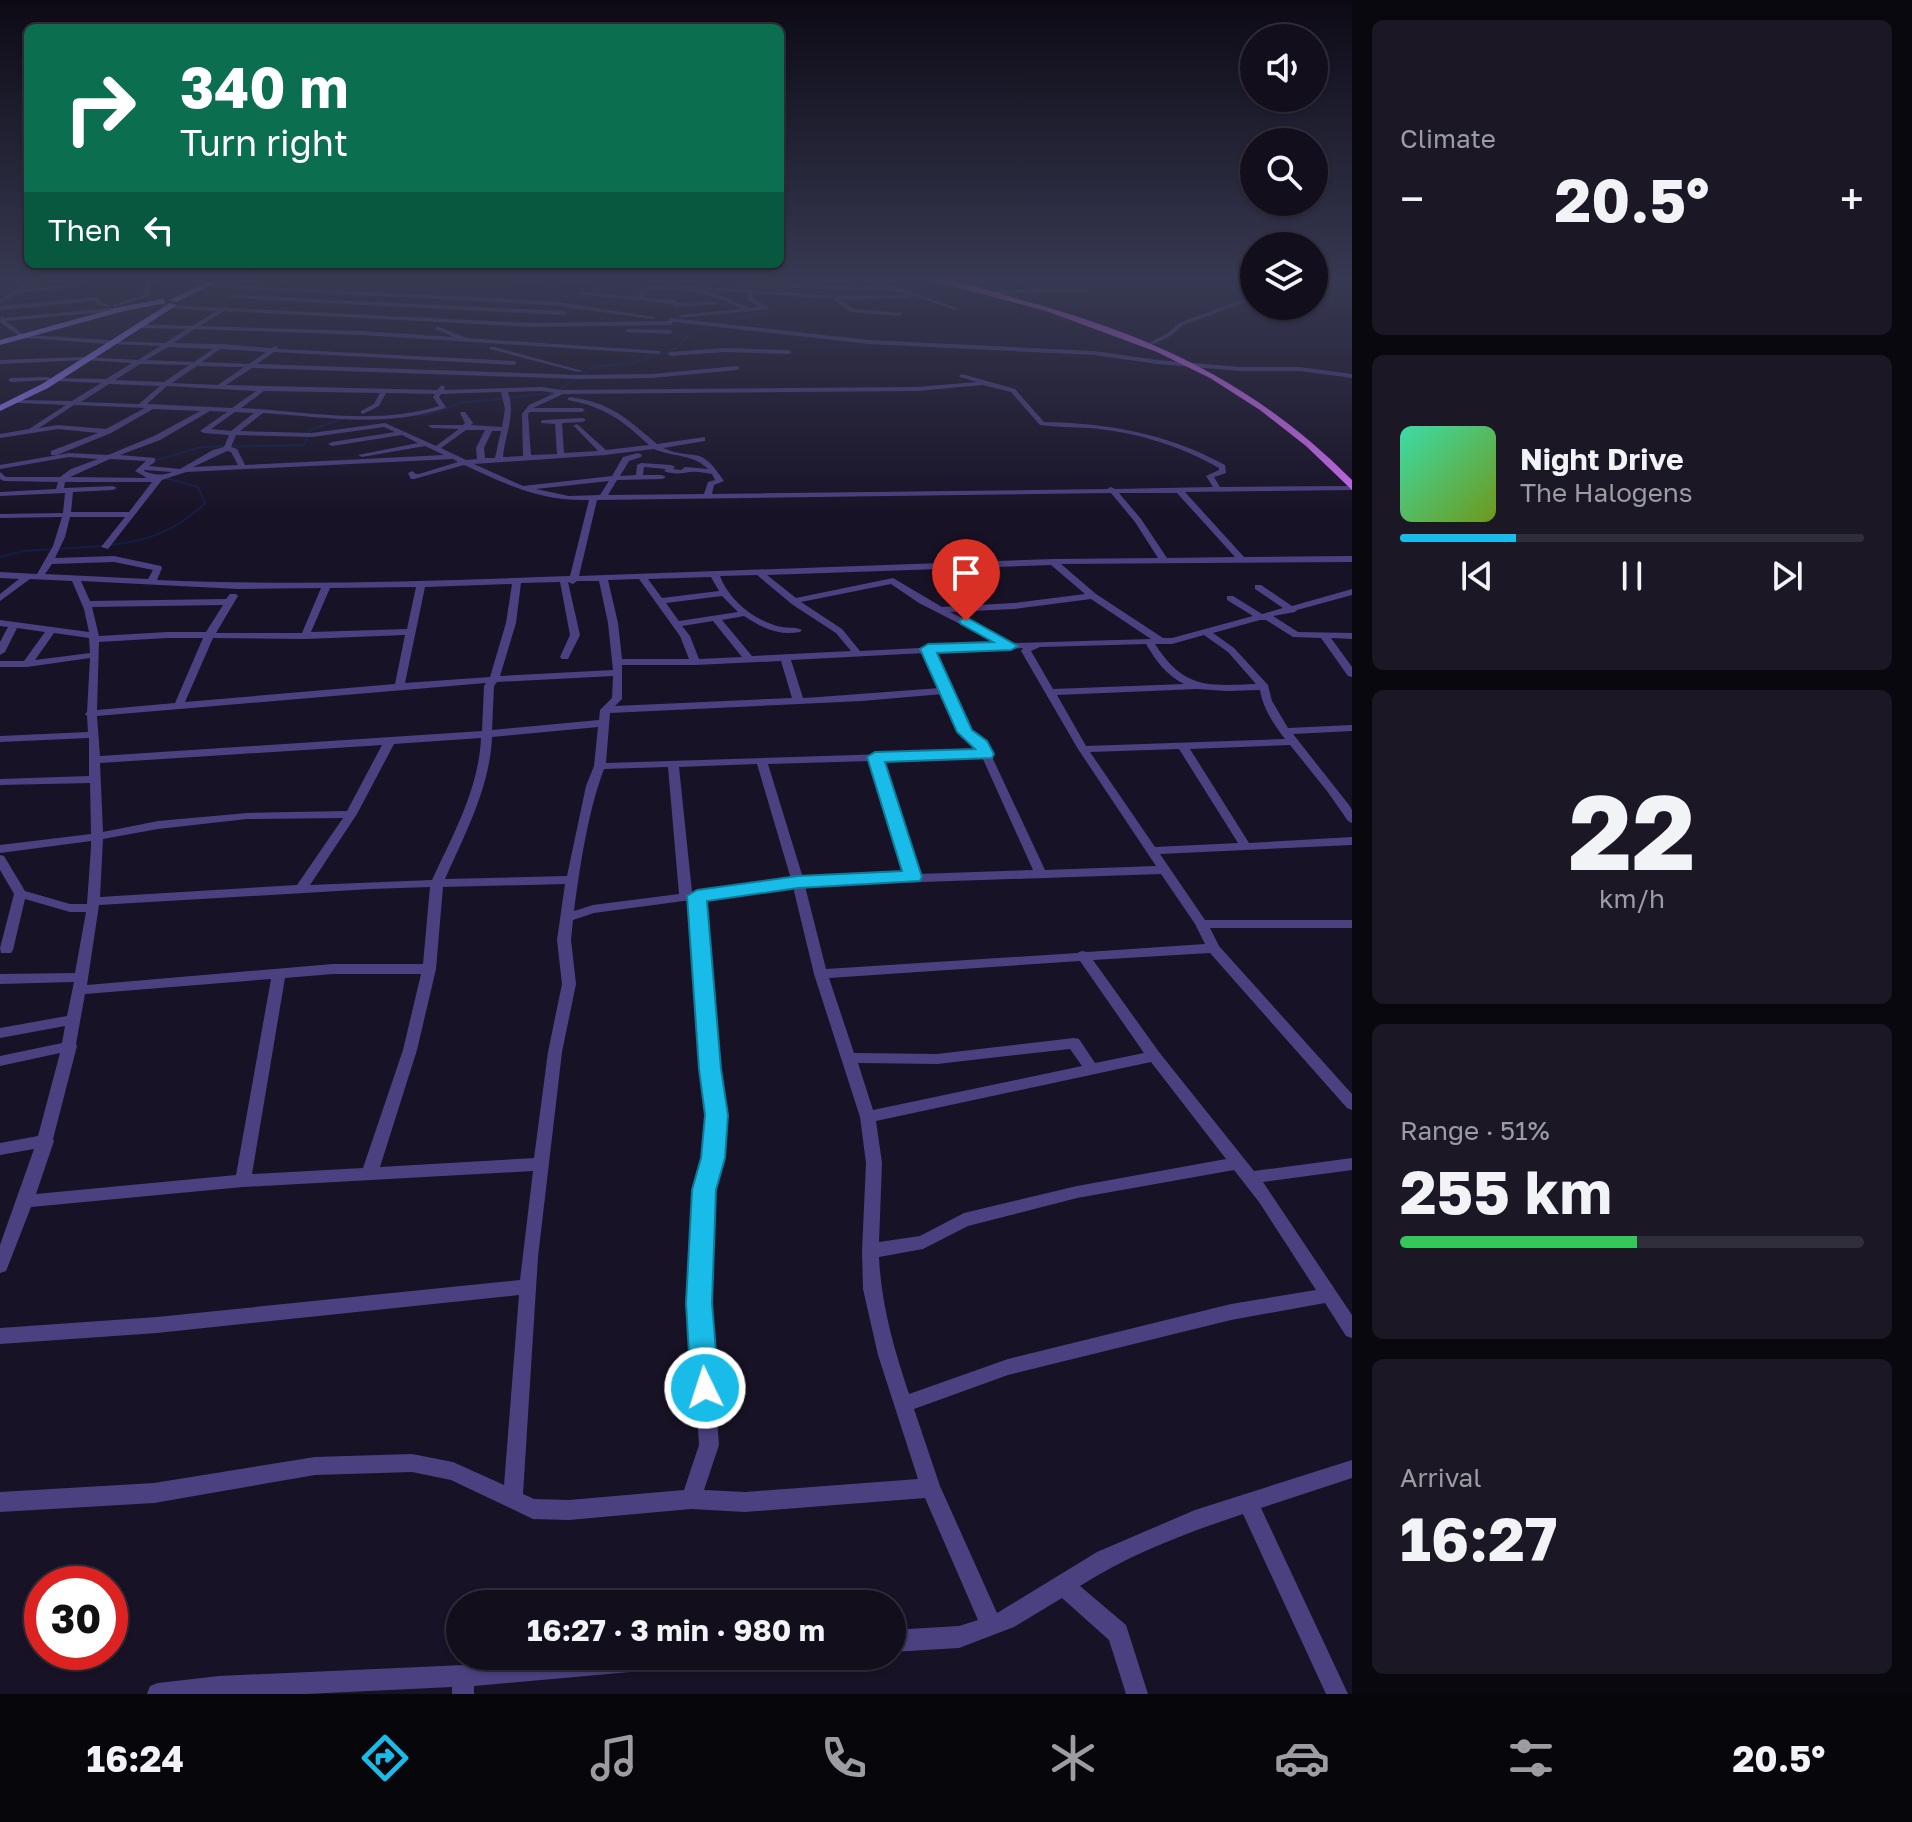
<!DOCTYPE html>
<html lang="en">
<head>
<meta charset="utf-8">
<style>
  body { margin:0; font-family:"Golos Text",sans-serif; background:#1b1725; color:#f1f3f6; height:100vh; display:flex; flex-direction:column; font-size:30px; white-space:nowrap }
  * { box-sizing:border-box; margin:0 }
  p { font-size:26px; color:#9c9ca3 }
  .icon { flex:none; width:44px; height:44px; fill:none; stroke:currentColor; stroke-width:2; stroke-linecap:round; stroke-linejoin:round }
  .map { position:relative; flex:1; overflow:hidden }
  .drawer { display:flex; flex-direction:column; gap:20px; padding:20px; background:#0a080f; width:560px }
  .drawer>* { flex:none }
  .guide { position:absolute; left:24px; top:24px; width:760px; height:244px; border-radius:12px; box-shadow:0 2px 6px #0004,0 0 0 2px #312e3b; background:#0b6e4f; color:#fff; overflow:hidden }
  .controls { position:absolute; left:1240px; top:24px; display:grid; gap:16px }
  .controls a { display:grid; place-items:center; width:88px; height:88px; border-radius:50%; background:#120e1c; box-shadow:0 2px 6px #0004,0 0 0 2px #312e3b; font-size:40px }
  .speed { position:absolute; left:24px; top:1566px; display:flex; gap:16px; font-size:40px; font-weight:700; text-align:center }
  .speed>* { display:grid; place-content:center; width:104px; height:104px; border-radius:50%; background:#120e1c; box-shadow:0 2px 6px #0004,0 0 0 2px #312e3b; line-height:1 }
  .speed .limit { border:12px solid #d22; background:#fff; color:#111 }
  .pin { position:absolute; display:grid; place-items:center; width:68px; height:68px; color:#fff; margin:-82px -34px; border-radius:50% 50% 50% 0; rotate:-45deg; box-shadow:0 0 8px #0007 }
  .pin .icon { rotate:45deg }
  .me { position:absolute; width:88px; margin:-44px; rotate:356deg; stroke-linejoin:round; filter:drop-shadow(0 0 6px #0008) }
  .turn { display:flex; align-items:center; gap:28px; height:168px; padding:0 24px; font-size:36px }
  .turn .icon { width:104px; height:104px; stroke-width:2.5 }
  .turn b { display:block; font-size:56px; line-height:68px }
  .then { display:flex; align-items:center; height:76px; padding:0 24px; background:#0003; gap:16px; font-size:30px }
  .big { font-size:60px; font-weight:700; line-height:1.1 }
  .drawer .tile { flex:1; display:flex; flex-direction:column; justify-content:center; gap:12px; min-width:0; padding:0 28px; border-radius:12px; background:#1b1725 }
  .drawer .dial { align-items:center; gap:0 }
  .dial b { font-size:104px; line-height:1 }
  .song { display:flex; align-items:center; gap:24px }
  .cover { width:96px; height:96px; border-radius:12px; background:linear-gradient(135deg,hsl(160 70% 55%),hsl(80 70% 35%)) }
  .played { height:8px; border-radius:4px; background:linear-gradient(90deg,#19bce9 25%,#312e3b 25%) }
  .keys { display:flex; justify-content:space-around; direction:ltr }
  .heat { display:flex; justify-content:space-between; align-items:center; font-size:44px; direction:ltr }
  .charge { height:12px; border-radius:6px; background:linear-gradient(90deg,#34c759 51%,#312e3b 0) }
  .trip { position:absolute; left:446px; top:1590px; width:460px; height:80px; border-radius:40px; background:#120e1c; box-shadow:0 2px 6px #0004,0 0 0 2px #312e3b; font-weight:700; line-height:80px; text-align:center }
  .dock { display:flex; height:128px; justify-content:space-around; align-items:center; background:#07060b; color:#9c9ca3 }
  .dock .icon { width:56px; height:56px }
  .dock .on { color:#19bce9 }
  .dock b { font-size:36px; color:#f1f3f6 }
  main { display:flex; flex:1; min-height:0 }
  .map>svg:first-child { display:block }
</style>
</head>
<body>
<main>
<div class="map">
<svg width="1352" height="1694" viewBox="0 0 1352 1694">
  <rect width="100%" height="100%" fill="#181226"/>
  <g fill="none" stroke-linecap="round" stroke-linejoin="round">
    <g stroke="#121f45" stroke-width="2">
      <polyline points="497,280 550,289 562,299 628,304 665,303"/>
      <polyline points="547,280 664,300"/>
      <polyline points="676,301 713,301 739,310"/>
      <polyline points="373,419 425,415 461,403 553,393 595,367 631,363 672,351 687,337 715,324 832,296 846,290 853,280"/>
      <polyline points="153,461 202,447 304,445 310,430 342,419"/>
      <path d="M111,545C149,541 177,530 205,503L198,487L165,478"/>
      <polyline points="0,557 24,551 103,546"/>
    </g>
    <g fill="#4b4180" fill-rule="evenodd">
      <polygon points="30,280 36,280 23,289 78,284 81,286 18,293 0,304 0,300"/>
      <polygon points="147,280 153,280 147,297 113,307 113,305 143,295"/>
      <path d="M738,282L863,287L880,284L894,286L960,309L955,310C925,300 895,285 863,291L736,285Z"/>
      <polygon points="208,284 550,301 655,317 652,319 550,305 206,287"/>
      <path d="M673,285L830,295L833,297L830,299L754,293L752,297L768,307V309L681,318L679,315L742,309C708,292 683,288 645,290L644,298L675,300L678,302L677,303L714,302L717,304L675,307L672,305L674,304L577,294L580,292L638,297L641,287ZM707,290L749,293L747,299L760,307L749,308Z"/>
      <polygon points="1086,289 1088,292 996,294 993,292 996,290"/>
      <polygon points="231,295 564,311 567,313 564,315 229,298"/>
      <polygon points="908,295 910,298 840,300 854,309 902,313 900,316 851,312 833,299 836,296"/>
      <polygon points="1254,295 1254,299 1183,325 1172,335 1154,344 1149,343 1168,333 1179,323"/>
      <polygon points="97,297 102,303 110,305 110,307 98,305 95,301 0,310 0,306"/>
      <path d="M170,305L221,308L225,306L228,308L532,323L669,321L668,320L671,318L869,340L1094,351L1157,360L1240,367H1300L1352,374V378L1300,371H1240L1157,364L1094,355L869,344L673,322L671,325L532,327L224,311L200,326L362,331L454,337L435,329L437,326L467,338L661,351L659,354L362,335L195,329L173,343L221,344L271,348L276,346L279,349L514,361L517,363L514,365L274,352L257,364L580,375L652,374L737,366L740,368L737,370L652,378L580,379L252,368L226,385L437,390L442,385L445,387L444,390L542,387L562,390L917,387L977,382L960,377L959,376L962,374L1015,389L1044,422C1109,423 1168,434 1225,465L1226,473L1214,477L1220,487L1352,486V490L1185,492L1244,557L1352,556V562L1061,564L1096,594L1163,638H1172L1253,616L1227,600V596H1233L1262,614L1283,608L1255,589V585H1261L1292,606L1352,589V595L1297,610L1295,612L1273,616L1298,632L1352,633V639L1331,638L1352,667V677L1348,676L1321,638L1293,637L1266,620H1260L1213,633L1234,648L1268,685L1272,701L1288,728L1352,725V731L1293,734L1349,805L1352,810V823L1348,821L1327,791L1290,745L1190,749L1249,843L1352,837V845L1160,854L1205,920H1352V928H1210L1219,946L1352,1094V1110L1347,1108L1210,953L1093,960L1159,1052L1254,1171L1352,1158V1170L1263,1182L1352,1315V1338L1346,1336L1325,1303L1231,1320L1008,1375L914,1409L940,1486L997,1613L1097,1552L1195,1510L1352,1460V1478L1261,1508L1348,1694H1326L1243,1514C1186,1533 1130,1554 1080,1586L1126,1625L1148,1694H1126L1109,1640L1062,1598L1014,1627L959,1648L892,1652V1630L959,1626L978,1620L925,1498L745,1512L691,1509L569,1520L533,1519L451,1480L412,1472L315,1475L154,1503L0,1512V1492L154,1483L315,1457L412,1454L453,1462L504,1485L519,1295L157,1333L0,1344V1328L157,1317L520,1280L533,1171L243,1187L31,1207L8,1266L6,1271L0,1273V1245L34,1149L0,1155V1143L38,1136L60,1053L0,1066V1056L62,1043L65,1026L0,1038V1028L67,1016L74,982L0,984V974L75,973L86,912H70L25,899L13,950L11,953H1L0,948L14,894L0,870V855L4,856L25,891L70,904H87L91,847V841L0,853V845L91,834L90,783L0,785V779L89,776V738L0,742V736L88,732L87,716L85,714L87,712L90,658L27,667H0V661H24L45,632L17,628L5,652L0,655V642L8,627L0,626V620L89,632L84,609L72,581L30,579L0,601V594L19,579L0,578V572L37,574L53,546L62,517L0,518V514L63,513L65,493L0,496V492L56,489L58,482L4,481L0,479V472L6,477H60L71,469L98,459L69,457L0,469V465L69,453L108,455L154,436L200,411L153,409L111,433L57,455H51V451L98,433L58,429L0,438V434L29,429L66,405L19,403L16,401L17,400L72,401L101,383L56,381L53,379L54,378L106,379L132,363L84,360L0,364V360L82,357L138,360L160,346L115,344L113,341L165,343L187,329L140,328L137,326L140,324L192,326L216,311L168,308ZM168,347L213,349L194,362L146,360ZM220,349L266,352L249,364L202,362ZM140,364L189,365L164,382L115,380ZM197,366L244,367L218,385L172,383ZM109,384L160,386L139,404L81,402ZM983,385L1011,392L1040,425C1056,427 1073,427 1089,428C1136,432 1178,445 1219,468V470L1206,476L1213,487L1115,489L1111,487L1107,489L712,494L714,485L724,481C699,443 697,462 663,448L705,441V437L657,444C626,418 612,403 570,397L568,398V400C605,407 622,420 649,445L606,450L577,424L573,426L575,427L598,451L564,453L562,423L583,422L586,420L583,418L543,420L541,421V423L555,424L557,454L531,455L528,414L530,412H582L585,410L582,408H533L563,394L917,391ZM167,386L256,391L232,408L147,404ZM264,391L380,393L374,404L361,411V413L363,414L379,406L386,393L435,394L433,397L439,406C375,426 307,411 241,408ZM542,391L555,393L529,405L522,414L523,456L503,457C505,434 516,415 508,392ZM501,392L505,409L502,427L471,425L473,423L465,412H461L460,413L465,423L463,425H430L428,426L432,428L459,429L436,446L385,423L312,433L240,431L263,413C326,417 383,428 445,408L446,407L439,397L441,394ZM74,405L145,408L106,429L58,425L39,428ZM210,411L227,412L200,431L204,433L229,435L224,447L213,450L180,469L149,466L155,462V458L120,455L160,440ZM235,412L254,413L231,431L211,429ZM384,427L395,432L332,442L328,444L332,446L402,435L418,443L358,455L362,457L425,446L444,455L245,465L237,449L231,447L236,435L312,437ZM466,430H485L476,448L477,459L466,460L441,448ZM492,431H501L495,458H485L484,448ZM654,449C672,457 694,454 708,469L685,467L681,470L673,469L675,467L671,465L641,463L637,465L636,475L620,476L629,461L641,457L642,455L638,453L623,457L612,476L523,486L474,464L605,455ZM227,451L231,452L238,465L193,467ZM110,459L146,461L135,471L147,478L70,477ZM453,459L458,462L419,474H416L412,471L408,473L411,479H414L464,465C508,485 539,501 589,500L570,576C432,581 295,586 157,580L162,568L161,566L114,556L55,558L65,537L70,517H125L101,547L108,549L162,480L186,472ZM644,467L666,469L664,471C674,475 682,473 690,472C697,471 705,473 712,474L715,480L708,482L704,494L608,495L617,480L662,479L666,477L662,475H643ZM144,471V470L172,472C161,476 154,475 144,471ZM609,481L600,495L569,496L536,489ZM65,482H152L129,512H71L73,492L113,490L117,488L113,486L64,488ZM1111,493L1135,522L1158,558L1053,559L579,576L597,500ZM1119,493H1177L1235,557L1167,558L1141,519ZM114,562L153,570L148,579L45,574L52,564ZM1051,565L1085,594L1014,603L942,607L893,578L796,598L767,575ZM757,575L793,605L836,633L851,651L752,656L722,620L744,616C762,628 779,636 800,632L802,630C794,626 786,629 777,626C753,619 729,600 720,576ZM711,577L719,591L662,598L648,579ZM639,579L680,636L689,659H622L618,623L608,580ZM81,581L239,589L321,588L302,633H216L238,596L236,594H230L226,599L90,601ZM577,581H599L608,623L613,670L500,676L516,623L521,583L560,582L570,635L560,657L562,659H568L580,635L568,582L573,584ZM512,584L506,623L490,677L405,683L425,587ZM891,584L919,603L999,644L860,651L842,629L801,602ZM416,587L407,629L311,632L330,588ZM722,596L738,612L679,621L666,603ZM1091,599L1151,639L1013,643L950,612L1014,609ZM223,605L206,632H167L99,636L92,607ZM713,621L742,657L699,659L690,636L682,626ZM54,633L89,638L90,653L35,660ZM405,635L395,684L185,702L213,638L305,639ZM1204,635L1228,652L1256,684C1207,686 1184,689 1155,644H1172ZM167,638H203L175,703L97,710L99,642ZM1146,644C1156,661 1166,675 1184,684L1053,689L1031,651L1040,647ZM1023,648L1021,651L1078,749L1156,866L1045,870L986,744L970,730L952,692L953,690L935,653ZM925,653L940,688L819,697L803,698L791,660ZM781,661L792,698L615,706L622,699V665H695ZM613,676L612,698L600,710L599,720L492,730L494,686L497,682ZM486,683L484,686L482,731L100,756L97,716ZM1197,689L1227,691L1260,690C1263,709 1274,724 1285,739L1086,746L1057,695ZM943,694L960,732L976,746L979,751L606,763L610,713L862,701ZM598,727L594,766L586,786L567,876L445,879C465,834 490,787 492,737ZM481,738C479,788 453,835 432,880L310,885L357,814L394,744ZM382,745L347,811L247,813L158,821L103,832L100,763ZM1179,749L1238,843L1155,847L1090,752ZM982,757L1033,870L918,874L882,761ZM871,761L906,875L803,878L768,764ZM757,764L791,879L692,892L679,767ZM668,767L679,894L593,905L574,911C580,866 588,811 604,769ZM343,818L297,885L100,897L103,839L158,829L247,819ZM1161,874L1195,924L1205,944L1087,952L1082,951L1077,953L826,969L805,886ZM565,884L557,940L562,984L548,1052L534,1158L380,1167L417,1050L436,969L443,887ZM430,887L423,964H333L87,985L99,905L371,889ZM793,887L814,974L860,1117L866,1163L862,1251L863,1289L878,1355L918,1479L745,1492L704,1490L719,1445L708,1303L712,1190L721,1158L724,1115L717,1069L703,898ZM691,900L703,1069L708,1115L705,1158L696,1190L690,1303L699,1445L684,1490L569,1500L534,1499L523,1494L538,1257L562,1052L576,984L571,940L573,920L594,913ZM1080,961L1144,1053L1095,1063L1079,1039L1074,1038L937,1054L854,1053L829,978ZM333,974H421L403,1050L363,1168L252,1174L285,978ZM271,979L236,1175L36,1194L54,1141L53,1139L77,1046L76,1044L85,994ZM1070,1049L1082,1066L873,1110L858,1063L937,1064ZM1151,1062L1226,1159L1077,1186L964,1213L920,1236L879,1242L882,1163L876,1121ZM1234,1170L1259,1202L1316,1290L1231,1304L1008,1359L909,1394C894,1349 881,1304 879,1257L923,1249L968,1226L1077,1198Z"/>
      <polygon points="123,307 125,310 6,321 24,335 22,338 0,322 1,316 4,318"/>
      <polygon points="628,329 670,330 673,332 670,334 626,332"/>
      <polygon points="28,335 108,340 111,342 108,344 26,338"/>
      <polygon points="490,347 494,347 583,371 578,372 490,349"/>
      <polygon points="725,348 789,350 792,352 789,354 725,352 670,356 667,354 670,352"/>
      <polygon points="48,377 51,379 50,380 11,382 8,380 11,378"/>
      <polygon points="566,1656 697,1656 694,1664 686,1667 474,1686 474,1694 452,1694 452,1687 306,1694 147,1694 150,1686 158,1683 219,1676 464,1665"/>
    </g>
    <g fill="#8b7af2" fill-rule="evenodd">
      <polygon points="212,280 221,280 176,302 169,300"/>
      <polygon points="163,299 166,303 124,311 0,345 0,340 120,307"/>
      <polygon points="170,303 177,305 48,388 0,411 0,405 42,384"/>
    </g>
    <path fill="#ce6cf1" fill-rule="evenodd" d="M929,280C957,278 991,291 1018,299C1151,335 1254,382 1352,480V490L1306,446L1260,410L1210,378L1157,352L1046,311Z"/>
  </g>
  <linearGradient id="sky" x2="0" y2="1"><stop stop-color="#0d0a15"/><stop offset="0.54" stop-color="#373952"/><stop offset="1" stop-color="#373952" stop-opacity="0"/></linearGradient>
  <rect width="1352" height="517" fill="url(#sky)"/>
  <polygon fill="#19bce9" stroke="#107a97" stroke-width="2" points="966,617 1018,646 1011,650 937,653 972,730 987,741 994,754 992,758 885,762 922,877 920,881 798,888 707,901 721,1069 728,1115 725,1158 716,1190 712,1303 719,1388 714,1397 705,1401 695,1397 691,1388 686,1303 692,1190 701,1158 705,1115 699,1069 687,896 697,890 798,876 902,871 867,757 875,752 975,749 957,732 920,649 928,644 993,642 961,624 959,621"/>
</svg>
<div class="controls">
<a><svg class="icon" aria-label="sound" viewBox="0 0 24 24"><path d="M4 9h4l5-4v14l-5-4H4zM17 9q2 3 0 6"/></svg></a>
<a><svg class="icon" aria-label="search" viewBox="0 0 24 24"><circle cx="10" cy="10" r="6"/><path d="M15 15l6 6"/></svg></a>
<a><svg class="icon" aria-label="layers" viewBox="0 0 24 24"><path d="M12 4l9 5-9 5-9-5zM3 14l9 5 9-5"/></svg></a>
</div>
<div class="speed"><div class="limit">30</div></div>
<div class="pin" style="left:966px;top:621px;background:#d93025"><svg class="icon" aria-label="arrive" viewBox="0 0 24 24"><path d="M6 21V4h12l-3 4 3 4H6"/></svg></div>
<svg class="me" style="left:705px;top:1388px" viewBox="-20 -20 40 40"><circle r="17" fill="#19bce9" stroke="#fff" stroke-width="3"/><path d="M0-11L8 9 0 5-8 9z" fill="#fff"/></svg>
<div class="trip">16:27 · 3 min · 980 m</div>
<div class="guide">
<div class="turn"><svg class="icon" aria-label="right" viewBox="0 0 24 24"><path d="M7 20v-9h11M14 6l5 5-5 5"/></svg><div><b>340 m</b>Turn right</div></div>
<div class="then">Then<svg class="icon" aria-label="left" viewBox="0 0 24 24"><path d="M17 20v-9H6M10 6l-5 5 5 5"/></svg></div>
</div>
</div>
<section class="drawer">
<div class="tile"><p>Climate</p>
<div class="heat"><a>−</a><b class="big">20.5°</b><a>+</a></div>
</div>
<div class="tile">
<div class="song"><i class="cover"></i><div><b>Night Drive</b><p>The Halogens</p></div></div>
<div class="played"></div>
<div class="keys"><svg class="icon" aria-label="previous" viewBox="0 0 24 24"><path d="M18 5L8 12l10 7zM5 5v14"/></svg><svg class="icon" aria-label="pause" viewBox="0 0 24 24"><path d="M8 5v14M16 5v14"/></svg><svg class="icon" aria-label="next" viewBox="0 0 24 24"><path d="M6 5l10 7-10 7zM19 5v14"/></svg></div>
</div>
<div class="tile dial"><b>22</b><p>km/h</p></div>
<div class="tile"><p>Range · 51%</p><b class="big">255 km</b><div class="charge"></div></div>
<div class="tile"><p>Arrival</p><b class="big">16:27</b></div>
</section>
</main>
<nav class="dock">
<b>16:24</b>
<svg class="icon on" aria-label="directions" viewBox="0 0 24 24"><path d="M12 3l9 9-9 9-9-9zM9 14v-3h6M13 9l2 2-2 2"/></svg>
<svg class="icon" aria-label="music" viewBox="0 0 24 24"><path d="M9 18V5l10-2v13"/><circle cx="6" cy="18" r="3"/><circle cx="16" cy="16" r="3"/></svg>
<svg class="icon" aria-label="phone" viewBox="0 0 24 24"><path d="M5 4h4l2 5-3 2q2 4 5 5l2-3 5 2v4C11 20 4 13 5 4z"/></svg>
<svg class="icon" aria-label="climate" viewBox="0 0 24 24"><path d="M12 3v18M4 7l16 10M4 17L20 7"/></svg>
<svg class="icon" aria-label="car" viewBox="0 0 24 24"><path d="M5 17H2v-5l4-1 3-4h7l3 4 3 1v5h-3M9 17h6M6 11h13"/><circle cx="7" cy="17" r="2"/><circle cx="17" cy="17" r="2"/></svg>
<svg class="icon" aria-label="filters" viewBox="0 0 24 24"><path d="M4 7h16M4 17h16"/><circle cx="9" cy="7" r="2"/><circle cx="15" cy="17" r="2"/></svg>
<b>20.5°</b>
</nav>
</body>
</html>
